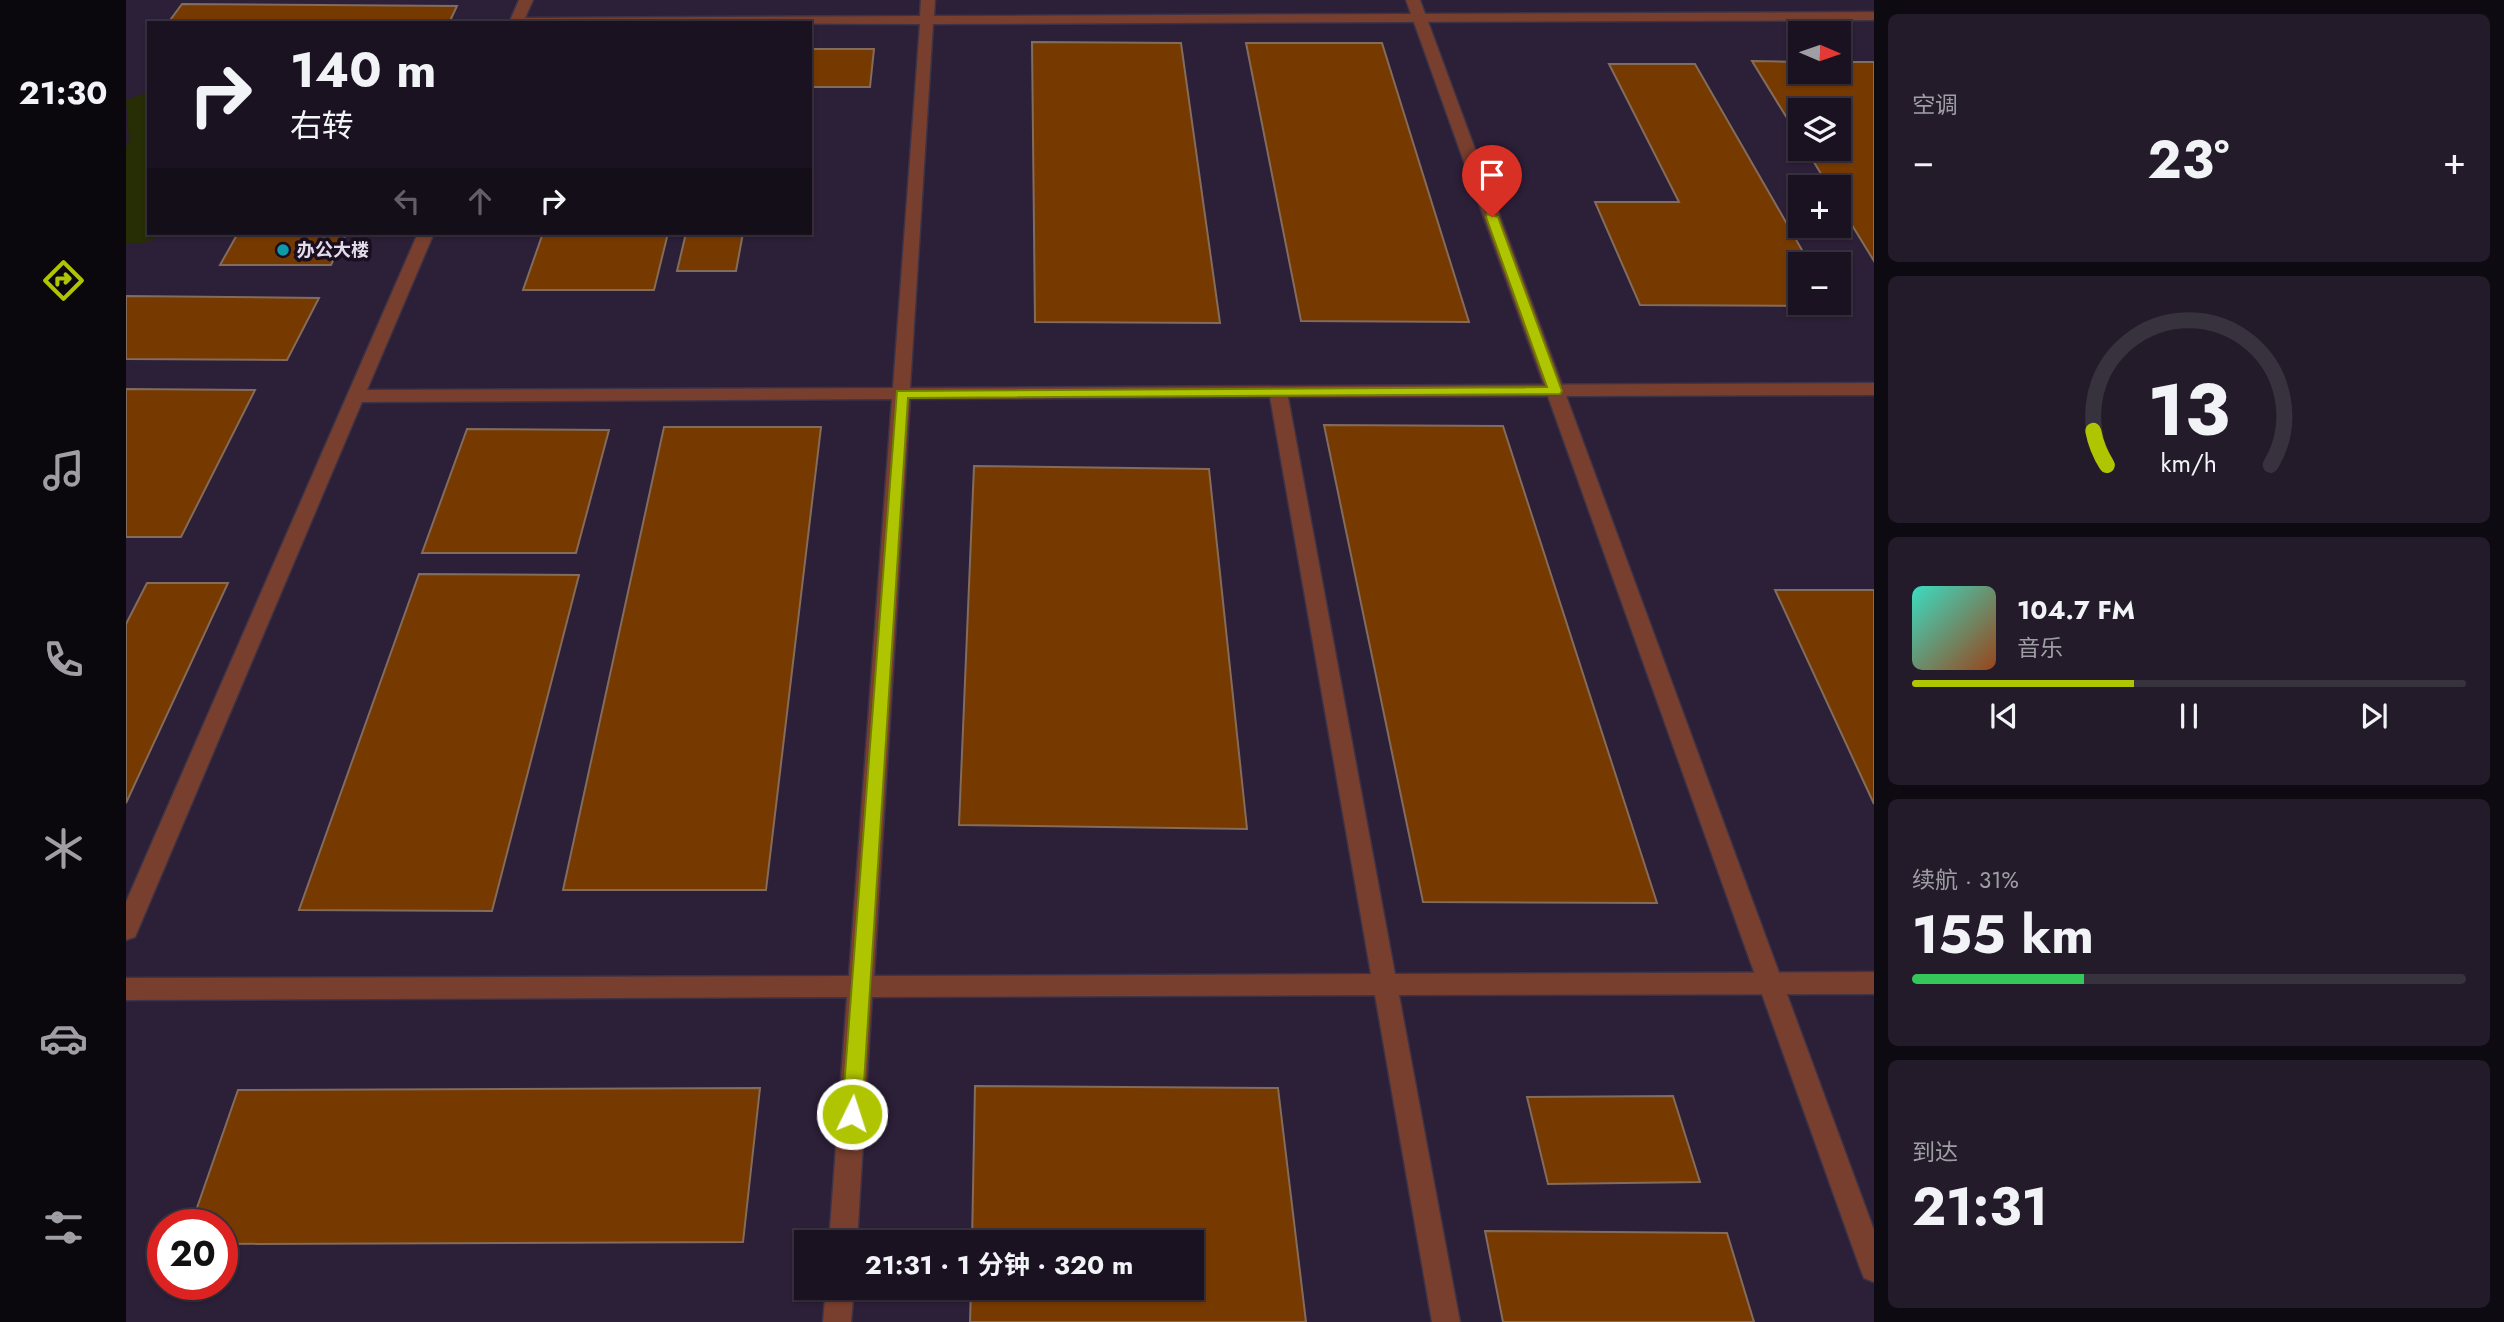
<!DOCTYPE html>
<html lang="zh">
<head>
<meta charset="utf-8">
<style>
  body { margin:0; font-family:Jost,"Noto Sans SC",sans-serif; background:#231b29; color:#f1f3f6; height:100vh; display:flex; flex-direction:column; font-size:26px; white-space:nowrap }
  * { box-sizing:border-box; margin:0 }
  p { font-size:23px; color:#9f9ea5 }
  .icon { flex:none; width:38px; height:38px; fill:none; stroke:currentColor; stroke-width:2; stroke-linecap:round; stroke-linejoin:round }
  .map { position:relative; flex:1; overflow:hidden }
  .drawer { display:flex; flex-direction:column; gap:14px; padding:14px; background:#0e0a12; width:630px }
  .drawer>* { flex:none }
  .hud { position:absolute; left:21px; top:21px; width:665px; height:214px; border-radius:0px; box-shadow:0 2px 5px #0004,0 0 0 2px #38323e; background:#1a1220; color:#f1f3f6; overflow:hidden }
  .needle { width:46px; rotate:92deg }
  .controls { position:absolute; left:1662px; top:21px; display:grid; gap:14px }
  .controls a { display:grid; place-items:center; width:63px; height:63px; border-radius:0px; background:#1a1220; box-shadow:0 2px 5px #0004,0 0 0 2px #38323e; font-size:35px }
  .speed { position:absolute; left:21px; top:1209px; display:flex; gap:14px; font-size:35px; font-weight:700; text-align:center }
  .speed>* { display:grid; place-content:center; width:91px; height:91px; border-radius:50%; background:#1a1220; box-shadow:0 2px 5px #0004,0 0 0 2px #38323e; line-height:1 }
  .speed .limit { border:10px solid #d22; background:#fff; color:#111 }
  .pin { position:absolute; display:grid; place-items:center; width:60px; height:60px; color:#fff; margin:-72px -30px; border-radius:50% 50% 50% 0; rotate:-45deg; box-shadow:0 0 7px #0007 }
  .pin .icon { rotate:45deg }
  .me { position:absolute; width:77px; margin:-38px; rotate:4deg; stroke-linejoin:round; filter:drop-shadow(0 0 5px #0008) }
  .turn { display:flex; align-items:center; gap:24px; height:147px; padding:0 28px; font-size:32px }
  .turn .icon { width:91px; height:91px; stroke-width:2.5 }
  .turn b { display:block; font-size:49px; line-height:60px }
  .lanes { display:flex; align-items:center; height:66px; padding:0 28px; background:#0003; justify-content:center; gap:35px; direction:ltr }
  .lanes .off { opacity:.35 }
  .big { font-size:52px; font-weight:700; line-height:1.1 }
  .drawer .tile { flex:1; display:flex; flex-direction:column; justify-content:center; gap:10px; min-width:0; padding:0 24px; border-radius:10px; background:#231b29 }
  .drawer .dial { align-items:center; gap:0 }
  .dial svg { height:182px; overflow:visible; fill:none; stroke:#38323e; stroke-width:7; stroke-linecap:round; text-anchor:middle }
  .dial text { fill:#f1f3f6; stroke:none }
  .song { display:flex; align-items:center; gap:21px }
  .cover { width:84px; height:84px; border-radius:10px; background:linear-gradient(135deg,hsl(170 70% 55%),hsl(20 70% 35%)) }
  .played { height:7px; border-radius:4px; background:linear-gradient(90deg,#b0c502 40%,#38323e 40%) }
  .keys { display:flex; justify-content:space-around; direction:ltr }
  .heat { display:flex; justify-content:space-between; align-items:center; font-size:38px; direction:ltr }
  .charge { height:10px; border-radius:5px; background:linear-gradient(90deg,#34c759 31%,#38323e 0) }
  .trip { position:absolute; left:668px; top:1230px; width:410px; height:70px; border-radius:0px; background:#1a1220; box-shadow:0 2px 5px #0004,0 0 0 2px #38323e; font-weight:700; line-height:70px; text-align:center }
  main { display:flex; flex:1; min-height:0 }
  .tab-bar { display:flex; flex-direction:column; width:126px; justify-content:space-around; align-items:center; background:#0a070d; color:#9f9ea5 }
  .tab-bar .icon { width:49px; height:49px }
  .tab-bar .current { color:#b0c502 }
  .tab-bar b { font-size:32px; color:#f1f3f6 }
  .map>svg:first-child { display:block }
</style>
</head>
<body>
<main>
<nav class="tab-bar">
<b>21:30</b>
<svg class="icon current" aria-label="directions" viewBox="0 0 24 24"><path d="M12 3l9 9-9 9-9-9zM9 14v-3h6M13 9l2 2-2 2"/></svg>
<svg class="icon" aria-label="music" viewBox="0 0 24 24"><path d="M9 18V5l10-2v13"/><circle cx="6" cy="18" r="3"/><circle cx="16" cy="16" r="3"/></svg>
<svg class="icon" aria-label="phone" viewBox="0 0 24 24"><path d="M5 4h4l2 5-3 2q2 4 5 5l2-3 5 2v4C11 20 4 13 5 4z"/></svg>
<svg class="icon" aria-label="climate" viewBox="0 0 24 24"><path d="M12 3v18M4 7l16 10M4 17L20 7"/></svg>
<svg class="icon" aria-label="car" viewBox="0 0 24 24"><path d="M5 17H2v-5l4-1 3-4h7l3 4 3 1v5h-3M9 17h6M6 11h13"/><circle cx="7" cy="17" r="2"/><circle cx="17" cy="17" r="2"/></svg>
<svg class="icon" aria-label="filters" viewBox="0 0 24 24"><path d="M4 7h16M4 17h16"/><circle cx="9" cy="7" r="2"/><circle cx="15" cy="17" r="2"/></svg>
</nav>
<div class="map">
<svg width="1748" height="1322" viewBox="0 0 1748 1322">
  <rect width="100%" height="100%" fill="#22182b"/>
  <path fill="#2c1f38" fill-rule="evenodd" d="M0,0H1748V1322H0ZM23,23H684V233H23ZM1675,33H1713V72H1675ZM1675,110H1713V149H1675ZM1675,187H1713V226H1675ZM1675,264H1713V303H1675ZM37,1225H96V1284H37ZM681,1242H1066V1288H681Z"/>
  <path fill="#272d04" d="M23,92V233H33C26,245 13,243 0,243V146L3,141L0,100Z"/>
  <g fill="#763a00" stroke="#836c5c" stroke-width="2">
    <polygon points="56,4 331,6 323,23 42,23"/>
    <polygon points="906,42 1055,43 1094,323 909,322"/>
    <polygon points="1120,43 1256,43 1343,322 1175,321"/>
    <polygon points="684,49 748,49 744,87 684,87"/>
    <polygon points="1626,61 1675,62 1675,72 1713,72 1713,62 1748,62 1748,261 1713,204 1713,187 1703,187 1680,149 1713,149 1713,110 1675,110 1675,141"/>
    <polygon points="1483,64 1569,64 1684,264 1675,264 1675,303 1707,303 1709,306 1514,305 1469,202 1553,202"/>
    <polygon points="112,233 213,233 212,236 219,236 205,265 94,265"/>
    <polygon points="417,233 542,233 528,290 397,290"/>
    <polygon points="560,233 617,233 610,271 551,271"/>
    <polygon points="0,296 193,298 161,360 0,359"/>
    <polygon points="0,389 129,390 55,537 0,537"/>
    <polygon points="1198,425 1377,426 1531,903 1297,902"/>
    <polygon points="538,427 695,427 640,890 437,890"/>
    <polygon points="341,429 483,430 450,553 296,553"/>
    <polygon points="848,466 1083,469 1121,829 833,825"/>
    <polygon points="293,574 453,575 366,911 173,910"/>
    <polygon points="21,583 102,583 0,803 0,624"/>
    <polygon points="1649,590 1748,590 1748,804"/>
    <polygon points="849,1086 1152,1088 1180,1322 844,1322 845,1288 1066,1288 1066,1242 846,1242"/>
    <polygon points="634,1088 617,1242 96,1244 96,1225 65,1225 112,1090"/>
    <polygon points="1547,1096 1574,1182 1422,1184 1401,1097"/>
    <polygon points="1359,1231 1601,1233 1628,1322 1377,1322"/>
  </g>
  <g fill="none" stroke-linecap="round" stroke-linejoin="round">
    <g stroke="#3d3346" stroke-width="3">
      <g id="service">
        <path d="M393,0H407L399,18L794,16L795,0H809L808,16L1748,12V20L807,24L784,388L1748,383V395L1162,397L1269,974L1748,972V994L1273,995L1334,1322H1306L1249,995L746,997L731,1242H703L721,997L0,1000V978L723,976L766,399L236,402L12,930L9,937L0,940V902L292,233H308L241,390L767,388L794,24L383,23ZM1144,397L1245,974L748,976L784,399Z"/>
        <polygon points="700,1288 728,1288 725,1322 697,1322"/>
      </g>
    </g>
    <g stroke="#3d3346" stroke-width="3">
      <polygon id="minor" points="1280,0 1294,0 1748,1230 1748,1282 1738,1278 1734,1268"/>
    </g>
    <use href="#service" fill="#783e2e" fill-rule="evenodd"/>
    <use href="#minor" fill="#783e2e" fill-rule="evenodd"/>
  </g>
  <polygon fill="#b0c502" stroke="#728001" stroke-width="2" points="1361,214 1372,217 1436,391 1434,394 782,398 736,1114 733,1121 726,1124 718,1121 716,1114 771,391 1421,387 1360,217"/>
  <circle fill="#0f9aa8" stroke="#190f21" stroke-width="2.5" cx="157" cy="250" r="7"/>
  <g text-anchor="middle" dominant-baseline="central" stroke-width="7" stroke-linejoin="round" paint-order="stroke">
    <g font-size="18" font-weight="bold" fill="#e3dce9" stroke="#190f21" text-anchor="start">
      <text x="171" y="250">办公大楼</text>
    </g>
  </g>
</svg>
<div class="controls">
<a><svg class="needle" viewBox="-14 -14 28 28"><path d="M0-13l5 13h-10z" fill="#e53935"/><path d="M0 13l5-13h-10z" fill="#9f9ea5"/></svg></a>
<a><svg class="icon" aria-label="layers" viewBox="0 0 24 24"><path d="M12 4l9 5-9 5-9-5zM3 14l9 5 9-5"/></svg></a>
<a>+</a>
<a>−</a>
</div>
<div class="speed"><div class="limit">20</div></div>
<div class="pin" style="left:1366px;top:217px;background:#d93025"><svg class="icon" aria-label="arrive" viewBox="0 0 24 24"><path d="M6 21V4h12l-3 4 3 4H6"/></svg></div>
<svg class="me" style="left:726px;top:1114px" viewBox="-20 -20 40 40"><circle r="17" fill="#b0c502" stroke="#fff" stroke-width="3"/><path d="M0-11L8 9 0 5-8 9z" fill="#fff"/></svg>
<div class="trip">21:31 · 1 分钟 · 320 m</div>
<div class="hud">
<div class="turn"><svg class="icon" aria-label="right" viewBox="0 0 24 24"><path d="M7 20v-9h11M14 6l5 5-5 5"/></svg><div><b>140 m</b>右转</div></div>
<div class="lanes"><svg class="icon off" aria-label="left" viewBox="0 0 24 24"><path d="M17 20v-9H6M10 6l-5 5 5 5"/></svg><svg class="icon off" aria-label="ahead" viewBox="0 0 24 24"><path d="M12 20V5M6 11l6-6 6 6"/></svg><svg class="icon" aria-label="right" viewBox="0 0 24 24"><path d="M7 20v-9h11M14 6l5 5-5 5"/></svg></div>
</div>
</div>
<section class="drawer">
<div class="tile"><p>空调</p>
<div class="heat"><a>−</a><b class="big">23°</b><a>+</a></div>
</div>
<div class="tile dial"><svg viewBox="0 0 100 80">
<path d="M14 69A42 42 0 1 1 86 69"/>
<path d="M14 69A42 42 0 0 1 8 54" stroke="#b0c502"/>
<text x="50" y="56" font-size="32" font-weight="700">13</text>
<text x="50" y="72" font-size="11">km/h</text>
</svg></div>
<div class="tile">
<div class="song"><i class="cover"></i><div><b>104.7 FM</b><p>音乐</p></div></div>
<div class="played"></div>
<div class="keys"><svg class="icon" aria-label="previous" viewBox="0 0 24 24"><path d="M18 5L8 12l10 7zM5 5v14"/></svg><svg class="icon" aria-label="pause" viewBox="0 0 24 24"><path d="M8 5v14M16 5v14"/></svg><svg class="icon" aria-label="next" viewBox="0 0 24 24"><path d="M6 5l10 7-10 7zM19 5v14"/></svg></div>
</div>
<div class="tile"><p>续航 · 31%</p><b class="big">155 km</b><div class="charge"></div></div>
<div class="tile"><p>到达</p><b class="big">21:31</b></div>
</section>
</main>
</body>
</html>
